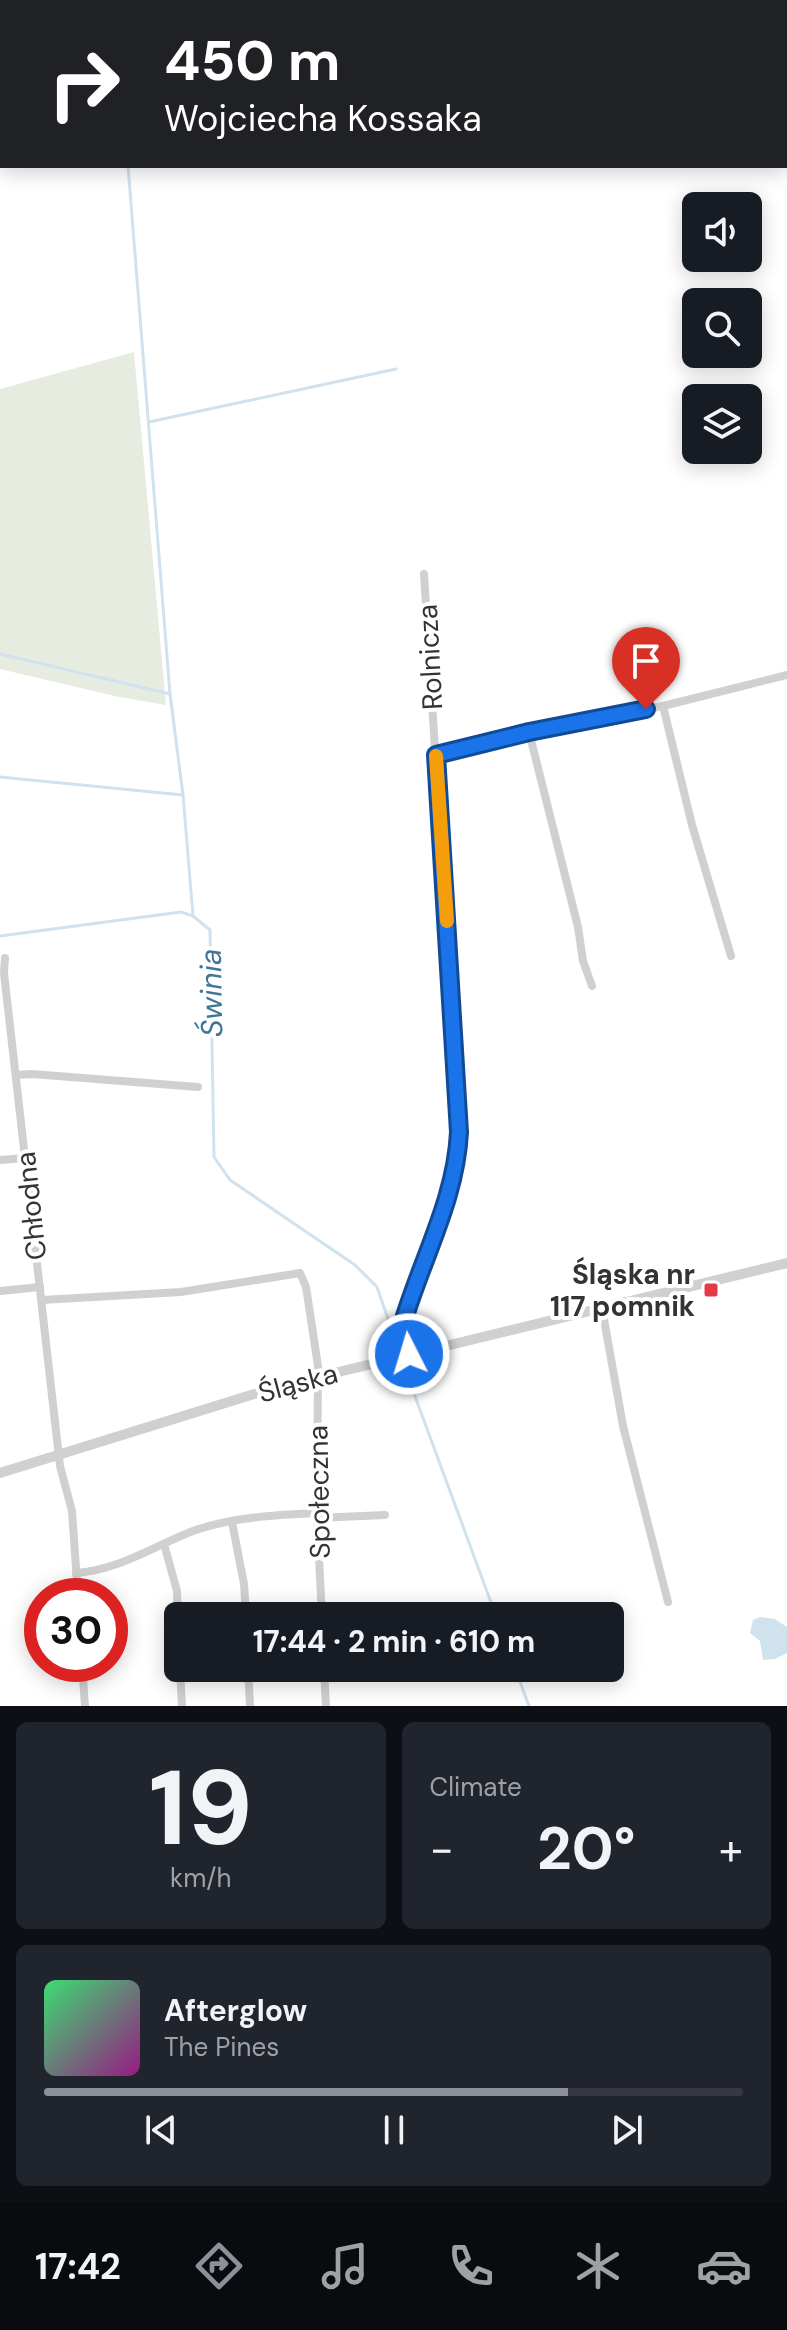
<!DOCTYPE html>
<html lang="en">
<head>
<meta charset="utf-8">
<style>
  body { margin:0; font-family:"DM Sans",sans-serif; background:#20242c; color:#f1f3f6; height:100vh; display:flex; flex-direction:column; font-size:30px; white-space:nowrap }
  * { box-sizing:border-box; margin:0 }
  p { font-size:26px; color:#9ea1a6 }
  .icon { flex:none; width:44px; height:44px; fill:none; stroke:currentColor; stroke-width:2; stroke-linecap:round; stroke-linejoin:round }
  .map { position:relative; height:1706px; overflow:hidden }
  .panel { display:flex; flex-direction:column; gap:16px; padding:16px; background:#0d0f14; flex:1 }
  .panel>* { flex:none }
  .top-card { position:absolute; left:0px; top:0px; width:788px; height:168px; box-shadow:0 4px 20px #0003; background:#202124; color:#fff; overflow:hidden }
  .tools { position:absolute; left:682px; top:192px; display:grid; gap:16px }
  .tools a { display:grid; place-items:center; width:80px; height:80px; border-radius:12px; background:#171b24; box-shadow:0 4px 20px #0003; font-size:40px }
  .speed { position:absolute; left:24px; top:1578px; display:flex; gap:16px; font-size:40px; font-weight:700; text-align:center }
  .speed>* { display:grid; place-content:center; width:104px; height:104px; border-radius:50%; background:#171b24; box-shadow:0 4px 20px #0003; line-height:1 }
  .speed .limit { border:12px solid #d22; background:#fff; color:#111 }
  .pin { position:absolute; display:grid; place-items:center; width:68px; height:68px; color:#fff; margin:-82px -34px; border-radius:50% 50% 50% 0; rotate:-45deg; box-shadow:0 0 8px #0007 }
  .pin .icon { rotate:45deg }
  .me { position:absolute; width:88px; margin:-44px; rotate:355deg; stroke-linejoin:round; filter:drop-shadow(0 0 6px #0008) }
  .turn { display:flex; align-items:center; gap:28px; height:168px; padding:0 32px; font-size:36px }
  .turn .icon { width:104px; height:104px; stroke-width:2.5 }
  .turn b { display:block; font-size:56px; line-height:68px }
  .big { font-size:60px; font-weight:700; line-height:1.1 }
  .panel .card { flex:1; display:flex; flex-direction:column; justify-content:center; gap:12px; min-width:0; padding:0 28px; border-radius:12px; background:#20242c }
  .panel .dial { align-items:center; gap:0 }
  .dial b { font-size:104px; line-height:1 }
  .song { display:flex; align-items:center; gap:24px }
  .cover { width:96px; height:96px; border-radius:12px; background:linear-gradient(135deg,hsl(140 70% 55%),hsl(310 70% 35%)) }
  .played { height:8px; border-radius:4px; background:linear-gradient(90deg,#8c9099 75%,#363941 75%) }
  .keys { display:flex; justify-content:space-around; direction:ltr }
  .heat { display:flex; justify-content:space-between; align-items:center; font-size:44px; direction:ltr }
  .panel .tiles { flex:1; display:grid; gap:16px; grid-template-columns:1fr 1fr }
  .card:last-child { grid-column:span 2 }
  .trip { position:absolute; left:164px; top:1602px; width:460px; height:80px; border-radius:12px; background:#171b24; box-shadow:0 4px 20px #0003; font-weight:700; line-height:80px; text-align:center }
  .menu { display:flex; height:128px; justify-content:space-around; align-items:center; background:#090b0e; color:#9ea1a6 }
  .menu .icon { width:56px; height:56px }
  .menu .active { color:#8c9099 }
  .menu b { font-size:36px; color:#f1f3f6 }
  .map>svg:first-child { display:block }
</style>
</head>
<body>
<div class="map">
<svg width="787" height="1706" viewBox="0 0 787 1706">
  <rect width="100%" height="100%" fill="#fff"/>
  <polygon fill="#e6ecdf" points="134,352 166,705 119,697 0,669 0,389"/>
  <polygon fill="#cfe2ee" points="760,1617 775,1619 787,1627 787,1653 775,1659 763,1660 760,1641 750,1633 753,1620"/>
  <g fill="none" stroke-linecap="round" stroke-linejoin="round">
    <g stroke="#cfe2ee" stroke-width="3">
      <polyline points="115,0 115,2"/>
      <polyline points="128,166 170,694"/>
      <polyline points="149,422 396,369"/>
      <polyline points="0,654 170,694 183,795 193,916 210,930 214,1157 230,1180 355,1265 377,1287 397,1345"/>
      <polyline points="0,777 183,795"/>
      <polyline points="0,936 181,912 193,916"/>
      <polyline points="405,1369 496,1616"/>
      <polyline points="515,1668 529,1706"/>
    </g>
    <g stroke="#d0d0d0" stroke-width="8">
      <polyline points="752,0 753,2"/>
      <polyline points="786,100 787,103"/>
      <polyline points="663,706 692,825 731,956"/>
      <polyline points="529,732 578,927 583,961 592,986"/>
      <polyline points="436,755 529,732 663,706 787,675"/>
      <polyline points="5,958 4,973 60,1466 72,1511 78,1596"/>
      <polyline points="16,1075 32,1074 198,1087"/>
      <polyline points="0,1160 26,1158"/>
      <polyline points="0,1291 40,1287"/>
      <polyline points="42,1300 181,1292 300,1273 306,1287 318,1366 317,1518 322,1616"/>
      <polyline points="602,1308 623,1426 668,1602"/>
      <path d="M409,1354L403,1329L405,1316C424,1255 456,1197 459,1132L424,574"/>
      <polyline points="317,1518 385,1515"/>
      <polyline points="232,1522 244,1584 246,1616"/>
      <polyline points="164,1544 177,1591 178,1622"/>
      <path d="M76,1573C119,1570 154,1546 193,1531C233,1517 275,1515 317,1513"/>
      <polyline points="82,1664 85,1706"/>
      <polyline points="180,1668 182,1706"/>
      <polyline points="248,1668 250,1706"/>
      <polyline points="324,1668 326,1706"/>
    </g>
    <polyline stroke="#d0d0d0" stroke-width="10" points="0,1473 251,1395 318,1377 787,1263"/>
  </g>
  <g fill="none" stroke-linecap="round" stroke-linejoin="round">
    <g stroke="#114b97" stroke-width="20">
      <path id="route" d="M409,1354L403,1329L405,1316C424,1255 456,1197 459,1132L436,755L529,732L646,709"/>
    </g>
    <use href="#route" stroke="#1a73e8" stroke-width="14"/>
    <polyline stroke="#f59e0b" stroke-width="14" points="436,756 447,921"/>
  </g>
  <rect fill="#e63946" stroke="#fff" stroke-width="3" x="703" y="1282" width="16" height="16" rx="4"/>
  <g text-anchor="middle" dominant-baseline="central" stroke-width="8" stroke-linejoin="round" paint-order="stroke">
    <g font-size="28" fill="#333" stroke="#fff">
      <text transform="translate(430 657) rotate(-93)">Rolnicza</text>
      <text transform="translate(31 1206) rotate(-96)">Chłodna</text>
      <text transform="translate(298 1383) rotate(-15)">Śląska</text>
      <text transform="translate(319 1492) rotate(-91)">Społeczna</text>
    </g>
    <g font-size="28" font-weight="bold" fill="#333" stroke="#fff" text-anchor="end">
      <text x="695" y="1274">Śląska nr<tspan x="695" dy="32">117 pomnik</tspan></text>
    </g>
    <g font-size="30" font-style="italic" fill="#3f7597" stroke="#fff">
      <text transform="translate(211 993) rotate(-91)">Świnia</text>
    </g>
  </g>
</svg>
<div class="tools">
<a><svg class="icon" aria-label="sound" viewBox="0 0 24 24"><path d="M4 9h4l5-4v14l-5-4H4zM17 9q2 3 0 6"/></svg></a>
<a><svg class="icon" aria-label="search" viewBox="0 0 24 24"><circle cx="10" cy="10" r="6"/><path d="M15 15l6 6"/></svg></a>
<a><svg class="icon" aria-label="layers" viewBox="0 0 24 24"><path d="M12 4l9 5-9 5-9-5zM3 14l9 5 9-5"/></svg></a>
</div>
<div class="speed"><div class="limit">30</div></div>
<div class="pin" style="left:646px;top:709px;background:#d93025"><svg class="icon" aria-label="arrive" viewBox="0 0 24 24"><path d="M6 21V4h12l-3 4 3 4H6"/></svg></div>
<svg class="me" style="left:409px;top:1354px" viewBox="-20 -20 40 40"><circle r="17" fill="#1a73e8" stroke="#fff" stroke-width="3"/><path d="M0-11L8 9 0 5-8 9z" fill="#fff"/></svg>
<div class="trip">17:44 · 2 min · 610 m</div>
<div class="top-card">
<div class="turn"><svg class="icon" aria-label="right" viewBox="0 0 24 24"><path d="M7 20v-9h11M14 6l5 5-5 5"/></svg><div><b>450 m</b>Wojciecha Kossaka</div></div>
</div>
</div>
<section class="panel">
<div class="tiles">
<div class="card dial"><b>19</b><p>km/h</p></div>
<div class="card"><p>Climate</p>
<div class="heat"><a>−</a><b class="big">20°</b><a>+</a></div>
</div>
<div class="card">
<div class="song"><i class="cover"></i><div><b>Afterglow</b><p>The Pines</p></div></div>
<div class="played"></div>
<div class="keys"><svg class="icon" aria-label="previous" viewBox="0 0 24 24"><path d="M18 5L8 12l10 7zM5 5v14"/></svg><svg class="icon" aria-label="pause" viewBox="0 0 24 24"><path d="M8 5v14M16 5v14"/></svg><svg class="icon" aria-label="next" viewBox="0 0 24 24"><path d="M6 5l10 7-10 7zM19 5v14"/></svg></div>
</div>
</div>
</section>
<nav class="menu">
<b>17:42</b>
<svg class="icon active" aria-label="directions" viewBox="0 0 24 24"><path d="M12 3l9 9-9 9-9-9zM9 14v-3h6M13 9l2 2-2 2"/></svg>
<svg class="icon" aria-label="music" viewBox="0 0 24 24"><path d="M9 18V5l10-2v13"/><circle cx="6" cy="18" r="3"/><circle cx="16" cy="16" r="3"/></svg>
<svg class="icon" aria-label="phone" viewBox="0 0 24 24"><path d="M5 4h4l2 5-3 2q2 4 5 5l2-3 5 2v4C11 20 4 13 5 4z"/></svg>
<svg class="icon" aria-label="climate" viewBox="0 0 24 24"><path d="M12 3v18M4 7l16 10M4 17L20 7"/></svg>
<svg class="icon" aria-label="car" viewBox="0 0 24 24"><path d="M5 17H2v-5l4-1 3-4h7l3 4 3 1v5h-3M9 17h6M6 11h13"/><circle cx="7" cy="17" r="2"/><circle cx="17" cy="17" r="2"/></svg>
</nav>
</body>
</html>
